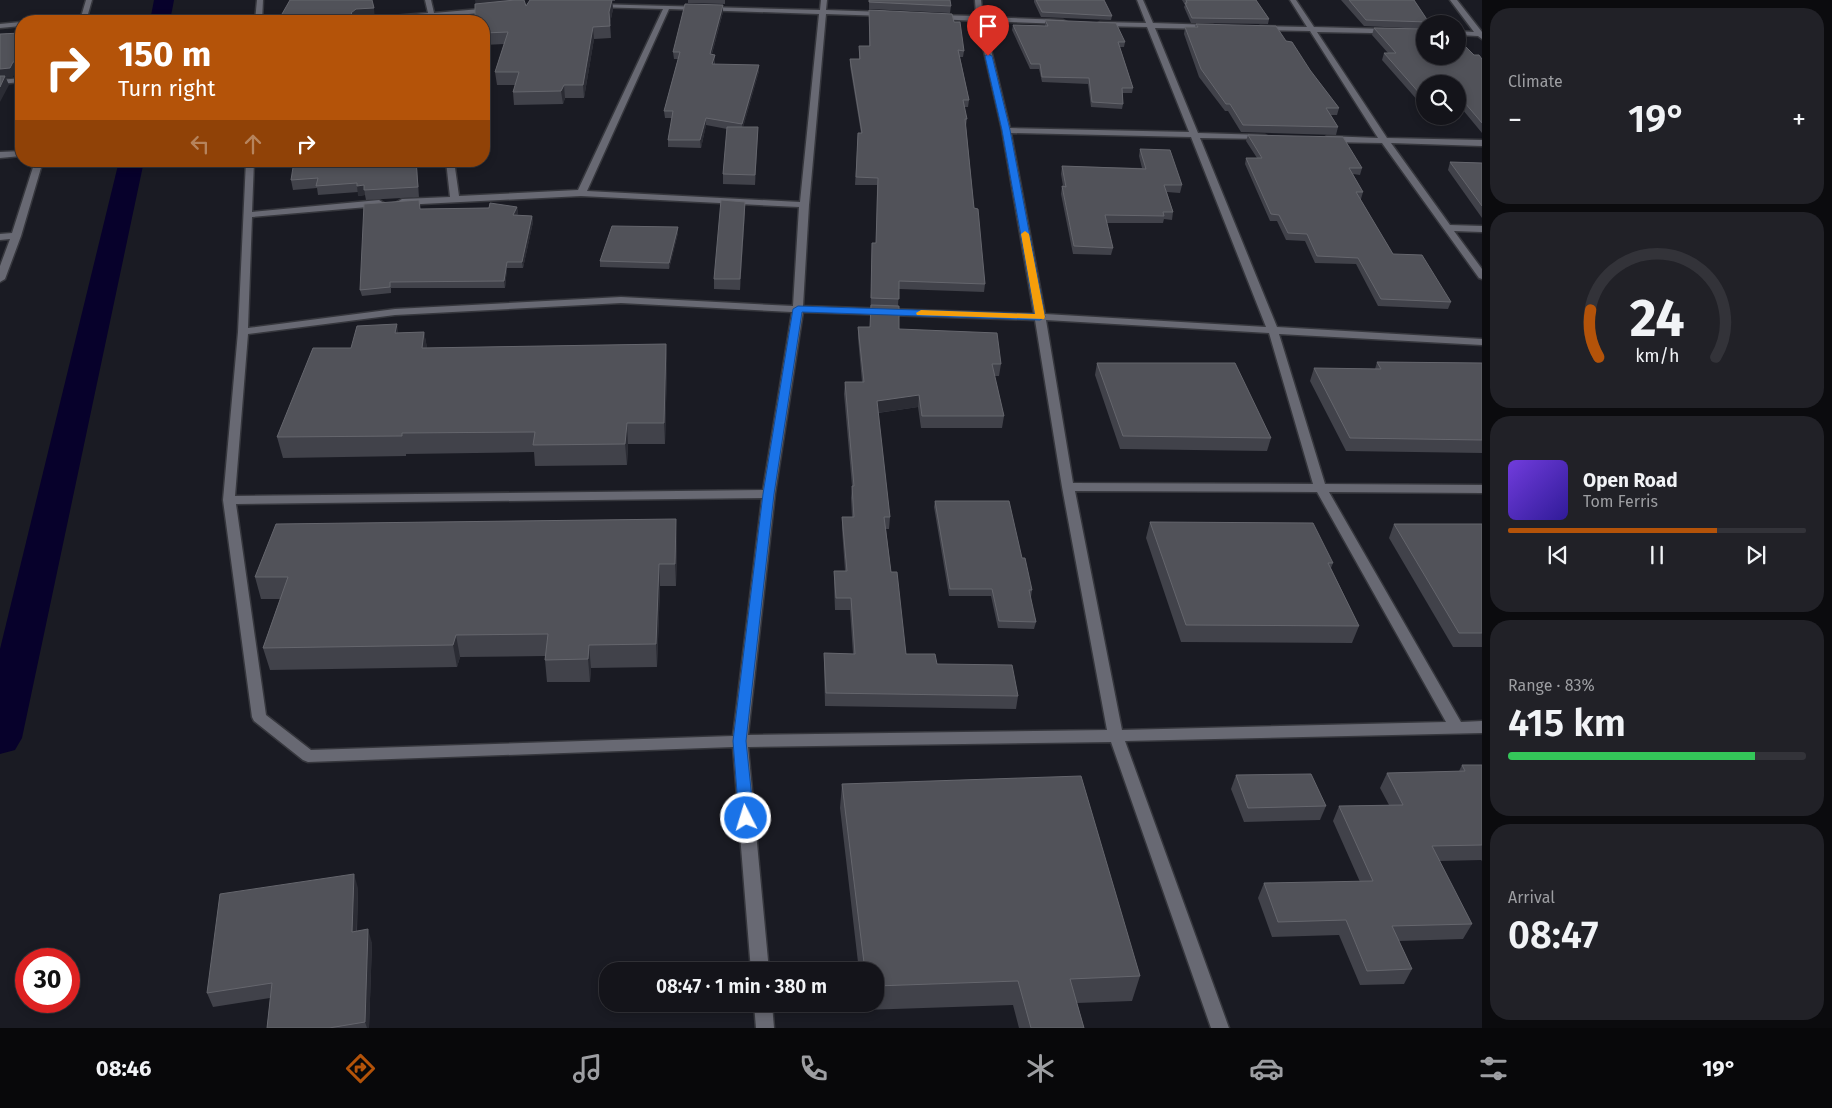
<!DOCTYPE html>
<html lang="en">
<head>
<meta charset="utf-8">
<style>
  body { margin:0; font-family:"Fira Sans",sans-serif; background:#212127; color:#f1f3f6; height:100vh; display:flex; flex-direction:column; font-size:19px; white-space:nowrap }
  * { box-sizing:border-box; margin:0 }
  p { font-size:16px; color:#9d9ea2 }
  .icon { flex:none; width:28px; height:28px; fill:none; stroke:currentColor; stroke-width:2; stroke-linecap:round; stroke-linejoin:round }
  .map { position:relative; flex:1; overflow:hidden }
  .details { display:flex; flex-direction:column; gap:8px; padding:8px; background:#0b0b0e; width:350px }
  .details>* { flex:none }
  .top-card { position:absolute; left:15px; top:15px; width:475px; height:152px; border-radius:20px; box-shadow:0 2px 8px #0003,0 0 0 1px #333339; background:#b45309; color:#fff; overflow:hidden }
  .controls { position:absolute; left:1416px; top:15px; display:grid; gap:10px }
  .controls a { display:grid; place-items:center; width:50px; height:50px; border-radius:50%; background:#14141a; box-shadow:0 2px 8px #0003,0 0 0 1px #333339; font-size:25px }
  .speed { position:absolute; left:15px; top:948px; display:flex; gap:10px; font-size:25px; font-weight:700; text-align:center }
  .speed>* { display:grid; place-content:center; width:65px; height:65px; border-radius:50%; background:#14141a; box-shadow:0 2px 8px #0003,0 0 0 1px #333339; line-height:1 }
  .speed .limit { border:8px solid #d22; background:#fff; color:#111 }
  .pin { position:absolute; display:grid; place-items:center; width:42px; height:42px; color:#fff; margin:-51px -21px; border-radius:50% 50% 50% 0; rotate:-45deg; box-shadow:0 0 5px #0007 }
  .pin .icon { rotate:45deg }
  .me { position:absolute; width:55px; margin:-28px; rotate:355deg; stroke-linejoin:round; filter:drop-shadow(0 0 4px #0008) }
  .turn { display:flex; align-items:center; gap:18px; height:105px; padding:0 20px; font-size:22px }
  .turn .icon { width:65px; height:65px; stroke-width:2.5 }
  .turn b { display:block; font-size:35px; line-height:42px }
  .lanes { display:flex; align-items:center; height:48px; padding:0 20px; background:#0003; justify-content:center; gap:25px; direction:ltr }
  .lanes .off { opacity:.35 }
  .big { font-size:38px; font-weight:600; line-height:1.1 }
  .details .widget { flex:1; display:flex; flex-direction:column; justify-content:center; gap:8px; min-width:0; padding:0 18px; border-radius:20px; background:#212127 }
  .details .dial { align-items:center; gap:0 }
  .dial svg { height:130px; overflow:visible; fill:none; stroke:#333339; stroke-width:7; stroke-linecap:round; text-anchor:middle }
  .dial text { fill:#f1f3f6; stroke:none }
  .song { display:flex; align-items:center; gap:15px }
  .cover { width:60px; height:60px; border-radius:8px; background:linear-gradient(135deg,hsl(260 70% 55%),hsl(250 70% 35%)) }
  .played { height:5px; border-radius:2px; background:linear-gradient(90deg,#b45309 70%,#333339 70%) }
  .keys { display:flex; justify-content:space-around; direction:ltr }
  .heat { display:flex; justify-content:space-between; align-items:center; font-size:28px; direction:ltr }
  .charge { height:8px; border-radius:4px; background:linear-gradient(90deg,#34c759 83%,#333339 0) }
  .trip { position:absolute; left:599px; top:962px; width:285px; height:50px; border-radius:20px; background:#14141a; box-shadow:0 2px 8px #0003,0 0 0 1px #333339; font-weight:600; line-height:50px; text-align:center }
  .dock { display:flex; height:80px; justify-content:space-around; align-items:center; background:#08080a; color:#9d9ea2 }
  .dock .icon { width:35px; height:35px }
  .dock .on { color:#b45309 }
  .dock b { font-size:22px; color:#f1f3f6 }
  main { display:flex; flex:1; min-height:0 }
  .map>svg:first-child { display:block }
</style>
</head>
<body>
<main>
<div class="map">
<svg width="1482" height="1028" viewBox="0 0 1482 1028">
  <rect width="100%" height="100%" fill="#1a1b23"/>
  <g fill="none" stroke-linecap="round" stroke-linejoin="round">
    <g fill="#07012b" fill-rule="evenodd">
      <polygon points="154,0 174,0 170,21 150,21"/>
      <polygon points="119,161 144,161 22,738 15,750 0,754 0,649"/>
    </g>
    <g stroke="#36373d" stroke-width="3">
      <g id="minor">
        <polygon points="86,0 92,0 86,21 54,21 58,19 81,17"/>
        <polygon points="257,0 263,0 262,21 255,21"/>
        <polygon points="425,0 431,0 434,13 491,8 494,10 491,12 435,17 436,21 430,21 429,17 380,21 354,21 358,19 428,13"/>
        <path d="M821,0H827L826,10L885,12L888,14L885,16L826,14L809,205L803,306L1034,314L1002,130L977,21L938,19L935,17L938,15L976,16L975,0H981L983,17L1063,20L1067,22L1063,24L984,21L1010,128L1189,132L1147,27L1100,26L1096,24L1100,22L1146,23L1137,0H1143L1153,23L1213,25L1217,27L1213,29L1155,28L1198,133L1265,135L1269,137L1265,139L1200,138L1277,327L1482,339V345L1279,334L1325,484L1482,485V493L1329,492L1461,722L1482,721V733L1125,741L1229,1028H1211L1111,742L748,747L769,971H751L733,747L308,762L303,760L254,721L252,717L223,500L238,332L246,161H254L252,212L379,200L384,203L379,206L252,217L248,328L395,309L621,297L793,306L799,207L581,196L402,205L397,202L402,199L450,197L446,161H454L459,196L578,190L663,9L595,7L593,6V4L820,10ZM669,9L819,14L800,202L587,191ZM1011,133L1191,137L1266,327L1045,314ZM621,303L792,312L763,490L235,496L248,334L395,315ZM803,312L1035,320L1062,487L1107,730L748,735L775,494ZM1046,320L1269,333L1313,484L1073,483ZM1075,491L1317,492L1446,722L1122,730ZM762,498L733,736L311,750L266,715L236,504Z"/>
        <polygon points="1290,0 1296,0 1314,27 1425,30 1425,34 1317,32 1387,138 1482,140 1482,146 1391,143 1450,225 1482,226 1482,232 1454,231 1482,269 1482,279 1479,278 1382,143 1327,142 1323,139 1327,136 1378,138 1310,31 1260,30 1256,28 1260,26 1307,27"/>
        <polygon points="1450,0 1457,0 1482,32 1482,39 1478,36 1458,35 1458,31 1474,32"/>
        <polygon points="21,22 21,26 0,28 0,24"/>
        <polygon points="21,78 21,82 0,84 0,80"/>
        <polygon points="21,151 21,156 0,158 0,152"/>
        <polygon points="35,161 43,161 21,236 5,279 0,282 0,266 10,239 0,240 0,234 12,233"/>
        <polygon points="754,1004 772,1004 774,1028 756,1028"/>
      </g>
    </g>
    <use href="#minor" fill="#686973" fill-rule="evenodd"/>
  </g>
  <g fill="#41424a">
    <polygon points="530,0 615,0 615,1 612,1 613,9 610,23 611,38 594,39 584,98 565,98 563,104 514,105 513,92 515,85 497,85 495,72 504,44 484,45 484,21 526,6"/>
    <polygon points="688,0 725,0 725,4 688,3"/>
    <polygon points="869,0 951,6 950,13 869,9"/>
    <polygon points="1034,0 1104,0 1112,16 1111,20 1041,17 1034,2"/>
    <polygon points="1182,0 1256,0 1269,19 1268,24 1191,23 1184,7 1185,5"/>
    <polygon points="1341,0 1414,0 1430,24 1425,24 1425,29 1364,26"/>
    <polygon points="723,5 723,12 712,54 715,55 715,64 759,71 743,127 758,127 755,185 723,184 723,174 727,129 706,125 701,148 668,147 668,140 672,118 665,118 664,111 678,59 674,59 673,52"/>
    <polygon points="869,10 954,22 964,51 963,57 960,57 969,100 968,107 964,107 967,119 966,126 974,208 985,284 984,292 899,289 898,306 899,329 1001,364 999,376 994,376 1004,416 1002,428 921,428 918,407 878,413 890,517 889,529 886,529 891,572 906,654 937,664 1018,696 1016,709 825,706 824,666 824,653 853,654 850,610 835,610 834,584 834,571 845,571 842,529 842,517 852,517 851,498 852,486 844,394 845,382 862,382 858,338 858,327 870,327 872,251 876,243 877,185 855,185 858,133 861,133 850,66 850,59 859,59 859,46 869,46"/>
    <polygon points="1045,20 1125,42 1124,47 1120,47 1133,88 1132,93 1122,93 1123,104 1122,109 1091,107 1088,84 1042,82 1039,69 1030,69 1012,30 1013,25 1045,26"/>
    <polygon points="1196,24 1286,41 1339,108 1337,115 1331,115 1338,127 1336,135 1241,132 1228,111 1225,111 1199,77 1184,34 1185,27 1195,27"/>
    <polygon points="1374,28 1474,55 1482,59 1482,133 1458,104 1458,84 1425,84 1425,102 1419,102 1382,60 1384,53 1388,53 1372,35"/>
    <polygon points="1248,135 1362,168 1360,175 1353,174 1363,192 1361,199 1360,199 1393,254 1451,302 1448,309 1378,306 1356,264 1315,263 1305,241 1286,240 1277,221 1270,221 1245,164 1246,158 1257,158 1246,141"/>
    <polygon points="1140,149 1182,185 1180,193 1167,192 1173,212 1172,220 1164,219 1163,223 1107,223 1113,248 1111,255 1073,254 1061,194 1062,186 1063,186 1061,174 1062,166 1142,168 1139,156"/>
    <polygon points="1450,162 1482,163 1482,218 1448,170"/>
    <polygon points="417,166 419,197 366,200 365,195 358,196 358,192 318,195 317,188 293,190 291,180"/>
    <polygon points="517,207 518,213 517,215 532,216 533,222 523,268 507,268 505,288 391,288 391,293 362,296 360,290 420,209"/>
    <polygon points="745,211 740,290 714,289 714,279"/>
    <polygon points="678,227 678,233 669,269 600,267 600,261"/>
    <polygon points="424,332 427,348 666,344 667,364 665,444 628,444 627,465 535,466 534,452 406,454 406,456 283,458 277,437 351,348 398,333"/>
    <polygon points="1377,362 1482,363 1482,453 1346,451 1310,381 1314,368 1375,369"/>
    <polygon points="1097,363 1271,438 1267,451 1120,449 1095,375"/>
    <polygon points="935,501 1022,558 1032,590 1031,597 1030,597 1036,622 1034,629 998,628 991,596 949,596 934,507"/>
    <polygon points="1150,522 1333,563 1331,568 1359,626 1352,643 1181,642 1146,538"/>
    <polygon points="1394,524 1482,524 1482,647 1453,647 1389,538"/>
    <polygon points="677,541 676,586 660,586 657,667 591,668 590,682 547,682 545,660 545,656 460,657 457,667 270,670 263,648 280,599 261,599 255,577"/>
    <polygon points="1462,765 1482,765 1482,861 1481,860 1439,861 1472,924 1463,939 1399,941 1412,969 1404,984 1360,985 1339,935 1272,937 1258,898 1264,883 1360,882 1333,821 1339,806 1389,805 1380,788 1387,773 1459,771"/>
    <polygon points="1236,775 1326,806 1320,820 1244,822 1231,789"/>
    <polygon points="842,784 1140,976 1132,1001 1077,1003 1084,1028 1019,1028 1013,1005 864,1010 863,1004 875,1004 875,971 859,971 840,808"/>
    <polygon points="358,888 357,931 372,943 369,1028 267,1028 270,998 213,1007 207,993"/>
  </g>
  <g fill="#2b2c34">
    <polygon points="475,0 522,0 476,7"/>
    <polygon points="612,0 613,9 610,24 609,12"/>
    <polygon points="723,5 723,12 710,61 710,54"/>
    <polygon points="374,8 375,21 352,21 351,13 356,9"/>
    <polygon points="593,27 594,39 584,98 583,85"/>
    <polygon points="715,55 715,61 712,70 712,64"/>
    <polygon points="21,56 21,70 16,71 13,77 6,78 9,85 0,102 0,69"/>
    <polygon points="759,65 759,71 742,131 742,124"/>
    <polygon points="564,85 565,98 563,104 561,91"/>
    <polygon points="706,118 706,125 701,148 700,140"/>
    <polygon points="758,127 758,137 755,185 755,175"/>
    <polygon points="416,161 417,166 419,197 418,187"/>
    <polygon points="364,185 365,195 358,196 357,186"/>
    <polygon points="745,202 745,211 740,290 740,279"/>
    <polygon points="517,207 518,213 514,221 513,215"/>
    <polygon points="532,216 533,222 523,268 522,262"/>
    <polygon points="678,227 678,233 669,269 669,263"/>
    <polygon points="507,262 507,268 505,288 504,281"/>
    <polygon points="397,324 400,344 395,333"/>
    <polygon points="424,332 428,352 422,348"/>
    <polygon points="666,344 667,364 665,444 664,423"/>
    <polygon points="919,395 918,407 876,413 877,401"/>
    <polygon points="627,423 628,444 627,465 625,444"/>
    <polygon points="676,519 677,541 676,586 675,564"/>
    <polygon points="659,564 660,586 657,667 656,644"/>
    <polygon points="456,635 460,657 457,667 453,645"/>
    <polygon points="589,645 591,668 590,682 588,659"/>
    <polygon points="354,874 358,888 356,946 352,932"/>
    <polygon points="368,929 372,943 369,1028 367,1028 365,1022"/>
  </g>
  <g fill="#515259" stroke="#65666d">
    <polygon points="290,0 372,0 374,8 356,9 351,13 353,15 374,15 375,21 278,21"/>
    <polygon points="515,0 524,0 526,6 530,0 612,0 609,12 610,26 593,27 583,85 564,85 561,91 513,92 519,72 495,72 508,32 484,33 484,21 475,21 475,4"/>
    <polygon points="869,0 950,0 951,6 869,2"/>
    <polygon points="1036,0 1104,0 1112,16 1042,12"/>
    <polygon points="1186,0 1256,0 1269,19 1192,18 1185,3 1187,3"/>
    <polygon points="1349,0 1414,0 1430,24 1429,24 1428,22 1366,20"/>
    <polygon points="685,4 723,5 710,54 715,55 712,64 759,65 742,124 706,118 700,140 668,140 673,111 664,111 680,52 673,52"/>
    <polygon points="869,10 952,14 954,22 960,22 964,51 958,50 969,100 963,100 967,119 965,119 974,208 978,209 985,284 899,281 899,299 871,298 872,243 876,243 878,178 856,177 858,133 862,133 850,59 860,59 859,46 870,46"/>
    <polygon points="1045,20 1116,23 1125,42 1118,42 1133,88 1122,88 1123,104 1092,102 1089,78 1042,77 1040,64 1031,64 1013,25 1048,26"/>
    <polygon points="1196,24 1276,26 1286,41 1292,42 1310,70 1339,108 1326,108 1338,127 1243,125 1230,104 1226,104 1201,69 1185,27 1198,27"/>
    <polygon points="1374,28 1425,29 1425,56 1458,56 1458,39 1474,55 1479,55 1482,59 1482,123 1459,96 1458,95 1458,84 1425,84 1425,95 1421,95 1384,53 1396,53"/>
    <polygon points="21,33 21,56 19,62 13,62 10,68 0,69 0,34"/>
    <polygon points="0,76 5,76 0,87"/>
    <polygon points="727,127 758,127 755,175 723,174"/>
    <polygon points="1248,135 1343,137 1362,168 1349,168 1363,192 1356,192 1393,254 1422,255 1451,302 1381,299 1358,258 1317,256 1307,234 1288,233 1279,215 1271,214 1246,158 1262,158"/>
    <polygon points="1140,149 1170,150 1182,185 1164,185 1173,212 1163,212 1164,216 1105,215 1113,248 1074,246 1062,186 1066,187 1062,166 1146,169"/>
    <polygon points="294,161 416,161 418,187 364,190 364,185 357,186 357,183 316,186 318,178 291,180"/>
    <polygon points="1450,162 1482,163 1482,206"/>
    <polygon points="419,200 420,209 489,208 490,203 517,207 513,215 532,216 522,262 507,262 504,281 390,282 390,287 360,290 364,204"/>
    <polygon points="721,200 745,202 740,279 714,279"/>
    <polygon points="612,226 678,227 669,263 600,261"/>
    <polygon points="871,305 899,306 899,329 997,333 1001,364 992,364 1004,416 922,416 919,395 877,401 890,517 884,517 891,572 897,572 906,654 935,654 937,664 1012,665 1018,696 826,693 824,653 855,654 851,598 836,598 834,571 847,571 842,517 854,517 852,486 854,486 845,382 864,382 858,327 870,327"/>
    <polygon points="397,324 395,333 424,332 422,348 666,344 664,423 627,423 625,444 533,445 535,432 402,433 402,436 277,437 313,348 351,348 357,326"/>
    <polygon points="1377,362 1482,363 1482,440 1350,438 1314,368 1381,369"/>
    <polygon points="1097,363 1235,363 1271,438 1123,436"/>
    <polygon points="935,501 1009,501 1022,558 1025,558 1032,590 1029,590 1036,622 999,621 992,589 950,589"/>
    <polygon points="676,519 675,564 659,564 656,644 589,645 588,659 545,660 548,634 456,635 453,645 263,648 288,577 255,577 276,524"/>
    <polygon points="1150,522 1313,523 1333,563 1328,563 1359,626 1186,625"/>
    <polygon points="1394,524 1482,524 1482,633 1459,633"/>
    <polygon points="1462,765 1482,765 1482,845 1432,846 1472,924 1392,926 1412,969 1367,971 1346,920 1278,922 1264,883 1373,881 1339,806 1403,805 1387,773 1465,771"/>
    <polygon points="1311,774 1326,806 1248,808 1236,775"/>
    <polygon points="1081,776 1140,976 1070,979 1084,1028 1031,1028 1018,981 875,986 875,971 865,971 842,784"/>
    <polygon points="354,874 352,932 368,929 365,1022 329,1028 267,1028 272,983 207,993 220,894"/>
  </g>
  <polygon fill="#1a73e8" stroke="#114b97" points="988,54 992,56 1010,130 1045,317 1040,320 802,312 774,494 746,741 754,818 751,822 746,824 741,822 739,818 733,741 763,494 793,309 798,306 1035,314 1002,130 985,56"/>
  <polygon fill="#f59e0b" points="1025,231 1029,234 1045,317 1044,319 917,315 916,313 921,310 1035,314 1021,234"/>
</svg>
<div class="controls">
<a><svg class="icon" aria-label="sound" viewBox="0 0 24 24"><path d="M4 9h4l5-4v14l-5-4H4zM17 9q2 3 0 6"/></svg></a>
<a><svg class="icon" aria-label="search" viewBox="0 0 24 24"><circle cx="10" cy="10" r="6"/><path d="M15 15l6 6"/></svg></a>
</div>
<div class="speed"><div class="limit">30</div></div>
<div class="pin" style="left:988px;top:56px;background:#d93025"><svg class="icon" aria-label="arrive" viewBox="0 0 24 24"><path d="M6 21V4h12l-3 4 3 4H6"/></svg></div>
<svg class="me" style="left:746px;top:818px" viewBox="-20 -20 40 40"><circle r="17" fill="#1a73e8" stroke="#fff" stroke-width="3"/><path d="M0-11L8 9 0 5-8 9z" fill="#fff"/></svg>
<div class="trip">08:47 · 1 min · 380 m</div>
<div class="top-card">
<div class="turn"><svg class="icon" aria-label="right" viewBox="0 0 24 24"><path d="M7 20v-9h11M14 6l5 5-5 5"/></svg><div><b>150 m</b>Turn right</div></div>
<div class="lanes"><svg class="icon off" aria-label="left" viewBox="0 0 24 24"><path d="M17 20v-9H6M10 6l-5 5 5 5"/></svg><svg class="icon off" aria-label="ahead" viewBox="0 0 24 24"><path d="M12 20V5M6 11l6-6 6 6"/></svg><svg class="icon" aria-label="right" viewBox="0 0 24 24"><path d="M7 20v-9h11M14 6l5 5-5 5"/></svg></div>
</div>
</div>
<section class="details">
<div class="widget"><p>Climate</p>
<div class="heat"><a>−</a><b class="big">19°</b><a>+</a></div>
</div>
<div class="widget dial"><svg viewBox="0 0 100 80">
<path d="M14 69A42 42 0 1 1 86 69"/>
<path d="M14 69A42 42 0 0 1 9 40" stroke="#b45309"/>
<text x="50" y="56" font-size="32" font-weight="700">24</text>
<text x="50" y="72" font-size="11">km/h</text>
</svg></div>
<div class="widget">
<div class="song"><i class="cover"></i><div><b>Open Road</b><p>Tom Ferris</p></div></div>
<div class="played"></div>
<div class="keys"><svg class="icon" aria-label="previous" viewBox="0 0 24 24"><path d="M18 5L8 12l10 7zM5 5v14"/></svg><svg class="icon" aria-label="pause" viewBox="0 0 24 24"><path d="M8 5v14M16 5v14"/></svg><svg class="icon" aria-label="next" viewBox="0 0 24 24"><path d="M6 5l10 7-10 7zM19 5v14"/></svg></div>
</div>
<div class="widget"><p>Range · 83%</p><b class="big">415 km</b><div class="charge"></div></div>
<div class="widget"><p>Arrival</p><b class="big">08:47</b></div>
</section>
</main>
<nav class="dock">
<b>08:46</b>
<svg class="icon on" aria-label="directions" viewBox="0 0 24 24"><path d="M12 3l9 9-9 9-9-9zM9 14v-3h6M13 9l2 2-2 2"/></svg>
<svg class="icon" aria-label="music" viewBox="0 0 24 24"><path d="M9 18V5l10-2v13"/><circle cx="6" cy="18" r="3"/><circle cx="16" cy="16" r="3"/></svg>
<svg class="icon" aria-label="phone" viewBox="0 0 24 24"><path d="M5 4h4l2 5-3 2q2 4 5 5l2-3 5 2v4C11 20 4 13 5 4z"/></svg>
<svg class="icon" aria-label="climate" viewBox="0 0 24 24"><path d="M12 3v18M4 7l16 10M4 17L20 7"/></svg>
<svg class="icon" aria-label="car" viewBox="0 0 24 24"><path d="M5 17H2v-5l4-1 3-4h7l3 4 3 1v5h-3M9 17h6M6 11h13"/><circle cx="7" cy="17" r="2"/><circle cx="17" cy="17" r="2"/></svg>
<svg class="icon" aria-label="filters" viewBox="0 0 24 24"><path d="M4 7h16M4 17h16"/><circle cx="9" cy="7" r="2"/><circle cx="15" cy="17" r="2"/></svg>
<b>19°</b>
</nav>
</body>
</html>
